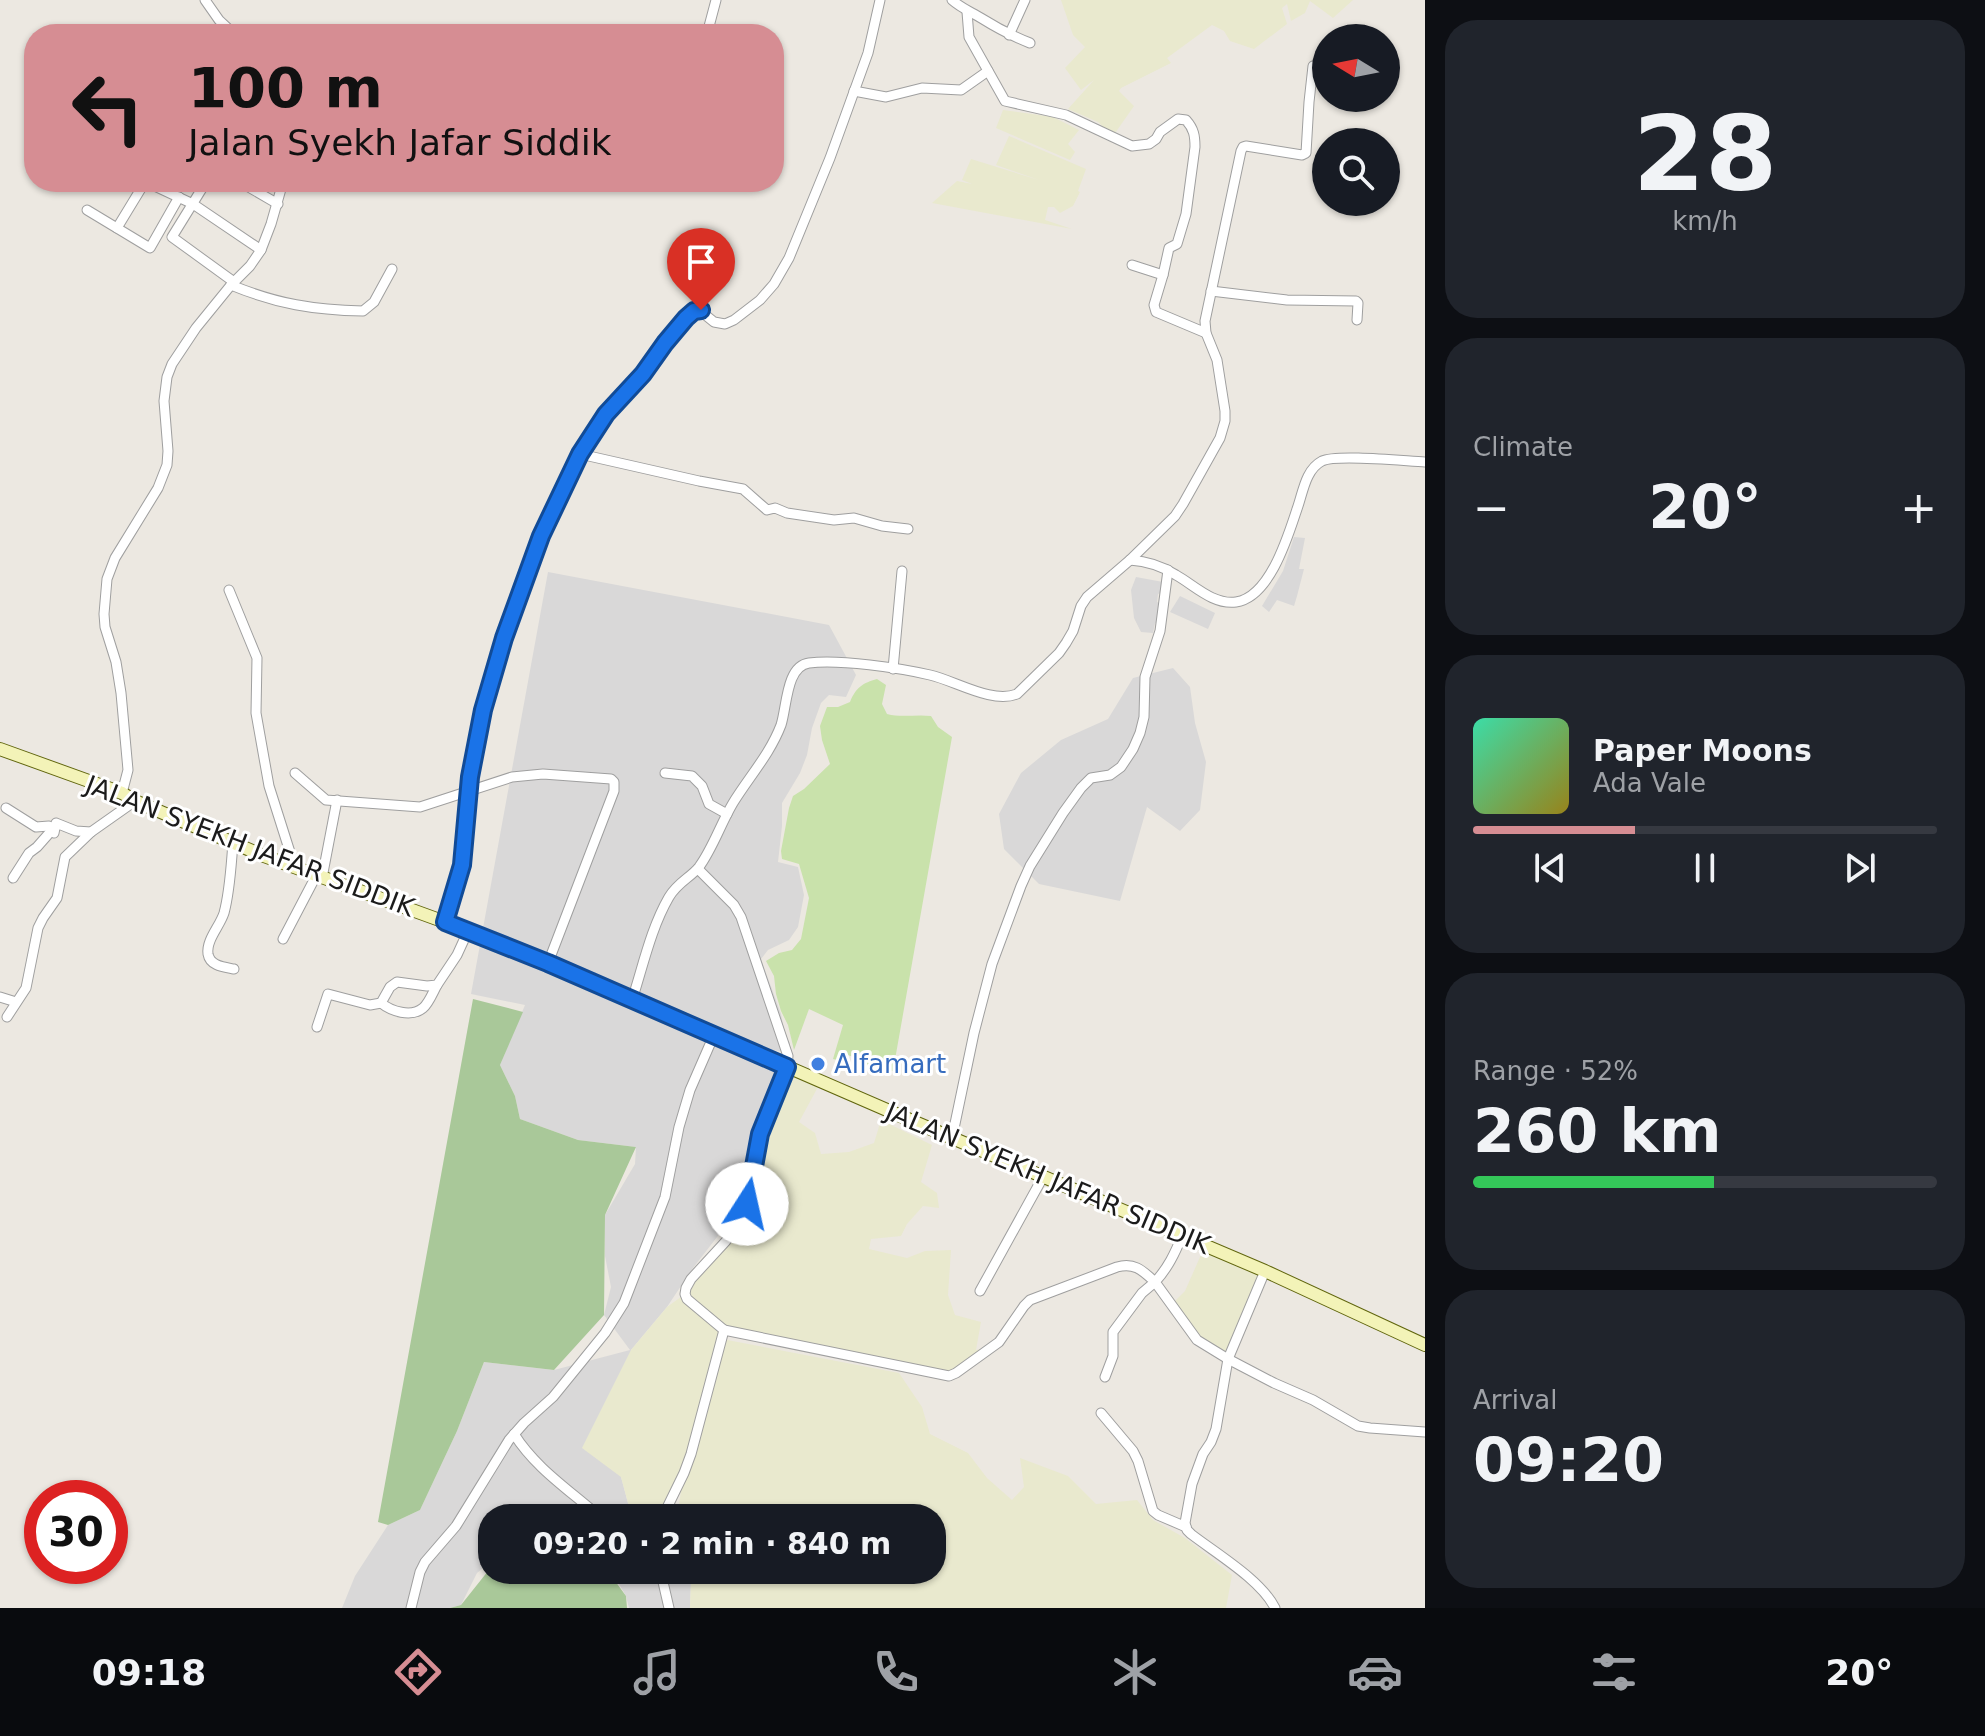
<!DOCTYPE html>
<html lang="en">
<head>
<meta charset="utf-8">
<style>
  body { margin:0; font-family:"DejaVu Sans",sans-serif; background:#20242c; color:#f1f3f6; height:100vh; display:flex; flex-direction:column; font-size:30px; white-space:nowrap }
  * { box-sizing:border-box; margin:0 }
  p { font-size:26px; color:#9ea1a6 }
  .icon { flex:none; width:44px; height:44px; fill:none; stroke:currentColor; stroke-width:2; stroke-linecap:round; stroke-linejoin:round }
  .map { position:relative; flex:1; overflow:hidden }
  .details { display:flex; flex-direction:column; gap:20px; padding:20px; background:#0d0f14; width:560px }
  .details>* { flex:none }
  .guide { position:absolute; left:24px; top:24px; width:760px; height:168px; border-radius:32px; box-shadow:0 2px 6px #0004; background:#d68d93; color:#111; overflow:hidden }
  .needle { width:52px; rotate:280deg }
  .controls { position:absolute; left:1312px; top:24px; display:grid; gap:16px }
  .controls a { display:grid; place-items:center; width:88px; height:88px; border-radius:50%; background:#171b24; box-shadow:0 2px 6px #0004; font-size:40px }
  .speed { position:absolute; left:24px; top:1480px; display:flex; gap:16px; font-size:40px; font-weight:700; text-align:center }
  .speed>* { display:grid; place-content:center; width:104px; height:104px; border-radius:50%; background:#171b24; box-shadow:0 2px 6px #0004; line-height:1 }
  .speed .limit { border:12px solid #d22; background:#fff; color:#111 }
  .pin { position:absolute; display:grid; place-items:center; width:68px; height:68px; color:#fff; margin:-82px -34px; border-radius:50% 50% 50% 0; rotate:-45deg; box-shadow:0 0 8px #0007 }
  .pin .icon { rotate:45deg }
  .me { position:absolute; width:88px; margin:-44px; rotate:10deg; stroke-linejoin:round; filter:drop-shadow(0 0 6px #0008) }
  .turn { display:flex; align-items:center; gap:28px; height:168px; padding:0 32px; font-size:36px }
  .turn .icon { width:104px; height:104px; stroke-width:2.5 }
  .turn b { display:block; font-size:56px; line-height:68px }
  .big { font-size:60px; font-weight:700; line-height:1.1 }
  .details .widget { flex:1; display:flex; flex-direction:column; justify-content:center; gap:12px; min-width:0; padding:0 28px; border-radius:32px; background:#20242c }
  .details .dial { align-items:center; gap:0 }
  .dial b { font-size:104px; line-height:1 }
  .song { display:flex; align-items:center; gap:24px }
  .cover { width:96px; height:96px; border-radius:12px; background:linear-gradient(135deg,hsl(160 70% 55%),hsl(50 70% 35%)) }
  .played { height:8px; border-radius:4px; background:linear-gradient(90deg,#d68d93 35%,#363941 35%) }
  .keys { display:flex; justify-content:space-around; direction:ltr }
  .heat { display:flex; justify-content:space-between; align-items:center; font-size:44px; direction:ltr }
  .charge { height:12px; border-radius:6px; background:linear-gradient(90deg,#34c759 52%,#363941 0) }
  .trip { position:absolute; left:478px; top:1504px; width:468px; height:80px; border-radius:32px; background:#171b24; box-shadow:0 2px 6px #0004; font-weight:700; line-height:80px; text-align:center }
  .tabs { display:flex; height:128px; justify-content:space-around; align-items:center; background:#090b0e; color:#9ea1a6 }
  .tabs .icon { width:56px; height:56px }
  .tabs .current { color:#d68d93 }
  .tabs b { font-size:36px; color:#f1f3f6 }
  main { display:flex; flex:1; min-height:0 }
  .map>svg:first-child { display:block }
</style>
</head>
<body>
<main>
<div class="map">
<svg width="1425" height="1608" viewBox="0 0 1425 1608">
  <rect width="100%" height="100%" fill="#ece8e1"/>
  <g fill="#d9d8d8">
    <polygon points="1294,537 1305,538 1299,569 1304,569 1297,596 1294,606 1277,600 1269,612 1262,606 1283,571"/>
    <polygon points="548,572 829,625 856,675 846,697 829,695 821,703 812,728 807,755 800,773 782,803 782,826 778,862 798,867 804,895 798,927 789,940 768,950 761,959 781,1014 785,1035 790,1043 790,1053 705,1038 781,1070 751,1147 724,1228 693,1268 667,1307 631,1350 621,1477 632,1518 492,1518 492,1560 477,1573 461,1605 450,1608 342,1608 355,1576 388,1525 420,1510 457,1431 484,1362 554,1370 630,1350 604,1315 611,1287 605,1256 605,1215 635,1164 636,1147 578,1140 520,1119 515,1096 500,1065 525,1005 471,994"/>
    <polygon points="1136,577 1163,582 1160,593 1158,594 1157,602 1159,603 1157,623 1155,623 1153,633 1141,632 1134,618 1131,590"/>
    <polygon points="1180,596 1215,613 1208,629 1170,612"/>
    <polygon points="1173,668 1190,687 1195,723 1206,762 1200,810 1180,831 1147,807 1120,901 1039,884 1004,849 999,814 1021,773 1061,740 1108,719 1133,678"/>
    <polygon points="611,1570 681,1570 691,1580 690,1608 629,1608 626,1596"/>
  </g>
  <g fill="#e9e9ce">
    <polygon points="1061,0 1353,0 1333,18 1310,1 1305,13 1291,21 1287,4 1282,8 1287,24 1254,49 1230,41 1224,31 1212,25 1167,58 1171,63 1121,88 1119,91 1134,106 1113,136 1098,122 1068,109 1094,80 1081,90 1065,68 1085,47 1073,35"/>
    <polygon points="1003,110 1053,117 1079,130 1068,144 1075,152 1070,160 996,128"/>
    <polygon points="1009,136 1086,169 1078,191 1080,192 1073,206 1060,213 1054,207 1048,207 1045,220 1072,229 932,203 957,181 972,184 962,180 971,159 1039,180 996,165"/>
    <polygon points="787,1067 818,1087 799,1122 815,1133 821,1154 849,1152 874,1143 881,1120 932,1145 921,1182 937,1193 939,1208 923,1206 907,1224 901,1236 871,1239 869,1249 907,1258 925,1251 951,1250 948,1295 955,1315 981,1322 976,1350 994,1346 949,1376 725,1331 722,1339 899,1373 922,1407 930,1434 968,1453 987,1478 1012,1500 1024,1487 1020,1458 1068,1476 1096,1504 1137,1500 1153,1520 1185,1538 1232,1575 1226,1608 690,1608 691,1580 681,1570 932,1570 932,1518 677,1518 683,1477 662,1518 632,1518 621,1477 582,1448 631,1350 667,1307 685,1294 717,1253 745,1210 764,1120"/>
    <polygon points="1204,1248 1265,1271 1228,1359 1191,1333 1169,1301 1175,1301 1185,1291"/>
  </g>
  <path fill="#c9e2ab" d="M877,679L886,685L882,704L887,714C902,718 916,714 931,716L938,727L952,737L893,1071L860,1064L854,1065L853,1057L845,1054L842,1061L833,1059L843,1025L809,1009L794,1050L788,1025L781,1011L776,994L774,976L766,961L779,953L792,950L801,939L809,898L799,864L782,859L781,851L789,808L793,796L804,789L830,764L822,740L820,726L827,707H838L850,702C856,687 863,683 877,679Z"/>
  <g fill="#a9c899">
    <polygon points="473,999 523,1012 500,1065 515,1096 520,1119 578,1140 636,1147 605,1215 604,1315 554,1370 484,1362 457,1431 420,1510 388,1525 378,1522"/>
    <polygon points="492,1566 492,1570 607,1570 626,1596 627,1608 450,1608 461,1605"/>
  </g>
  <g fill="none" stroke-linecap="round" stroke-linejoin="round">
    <g stroke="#9f9f9f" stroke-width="11">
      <g id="minor">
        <polyline points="205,0 219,20 234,34"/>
        <path d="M952,0C961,8 971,12 981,18C997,28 1012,36 1030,43"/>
        <path d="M967,12L969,37L1005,101L1066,115L1132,146L1149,144L1156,139L1160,132L1178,119L1186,120C1194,129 1195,136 1195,147L1186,214L1177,244L1169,248L1163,275"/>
        <polyline points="707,34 716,0"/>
        <polyline points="1009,35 1025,0"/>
        <polyline points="854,91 886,97 922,88 961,90 988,71"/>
        <polyline points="146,182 193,204 261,250"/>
        <polyline points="206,182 172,237 234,282"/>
        <polyline points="240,182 278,204"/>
        <polyline points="87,210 150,248 179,197"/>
        <polyline points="117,228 145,182"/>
        <polyline points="1132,265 1163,275 1154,305 1156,312 1206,333"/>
        <path d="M231,285C277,304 314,310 363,311L374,302L392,269"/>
        <polyline points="1211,291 1287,300 1356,301 1358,303 1357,320"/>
        <polyline points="580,454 699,481 743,489 767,510 775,508 787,513 834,520 854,518 882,526 908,529"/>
        <path d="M1130,560C1145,561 1162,566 1176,575C1194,585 1213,605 1236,602C1270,597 1288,536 1297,509C1303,493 1305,470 1322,461C1337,454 1404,461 1425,462"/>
        <polyline points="229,590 257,658 256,713 269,786 295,868"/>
        <polyline points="893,669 902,571"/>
        <polyline points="295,773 326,800 420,807 512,777 543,774 611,779 614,782 614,791 548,963"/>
        <polyline points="665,773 692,776 702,786 709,804 727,814"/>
        <polyline points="122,793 128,770 121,693 116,662 105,627 104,614 107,579 115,558 158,488 167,465 168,451 164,401 167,377 172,364 196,328 231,285 250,266 261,250 271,224 283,182"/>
        <polyline points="6,808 36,827 49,826 54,833 56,823 76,831 91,832 135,801"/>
        <path d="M233,843C231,866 230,891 224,913C220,926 206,940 208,954C210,966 224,967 234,969"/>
        <polyline points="13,878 29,853 37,847 52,830"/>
        <polyline points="322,878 337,800"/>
        <polyline points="445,922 462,865 470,777 483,710 504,638 541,536 580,454 606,414 643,374 665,343 686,318 698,309 714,322 725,324 734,320 760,300 774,284 789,258 830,158 868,53 880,0"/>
        <polyline points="283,939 316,876"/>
        <polyline points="0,997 16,1002"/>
        <path d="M632,1000C643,966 651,928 669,897C678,882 690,878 699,867C713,848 721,823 733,803C749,777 770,754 781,725C787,707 786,666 809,663C839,659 900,668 930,675C956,681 992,704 1017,694L1059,653L1066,643L1073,631L1081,606L1087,597L1130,560L1175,516L1183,504L1220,438L1225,421V411L1217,360L1206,333L1205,321L1241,151L1243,147L1246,146L1302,155L1306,153L1309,102L1313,66"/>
        <path d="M381,1003C391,1011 411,1018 423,1008C429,1003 433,992 437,985"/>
        <polyline points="7,1017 26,988 38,928 43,918 57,898 65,857 91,832"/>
        <polyline points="317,1027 328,994 370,1005 381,1003 390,987 397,982 427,986 437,985 457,955 468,931"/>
        <polyline points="952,1138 974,1033 992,964 1021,886 1030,866 1063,813 1081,788 1091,778 1110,775 1121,767 1133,749 1140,733 1144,717 1145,677 1160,631 1168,570"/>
        <path d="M1182,1236C1175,1253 1168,1268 1155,1282L1197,1340L1228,1359L1274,1383L1313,1400L1358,1426L1370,1428L1425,1432"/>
        <path d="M1265,1271L1228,1359L1216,1429L1211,1442L1203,1454L1192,1484L1185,1523L1187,1530L1191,1534C1217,1554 1261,1580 1275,1608"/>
        <polyline points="980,1291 1043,1177"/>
        <path d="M724,1330L949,1376L956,1373L999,1342L1024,1306L1030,1300L1117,1267C1135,1262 1143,1271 1155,1282L1142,1293L1113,1332V1356L1105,1377"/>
        <polyline points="1101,1413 1133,1451 1138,1461 1153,1511 1158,1515 1186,1527"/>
        <path d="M514,1434C536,1469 571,1491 601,1518"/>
        <polyline points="662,1518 684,1473 691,1454 724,1330 687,1299 685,1294 686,1288 691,1279 726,1241 745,1210 760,1134 787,1067 788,1056 741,917 734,905 698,869"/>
        <polyline points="656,1570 663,1582 669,1608"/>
        <polyline points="411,1608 420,1572 425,1562 456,1526 509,1440 524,1423 553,1397 605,1333 624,1303 665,1197 679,1127 690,1090 714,1035"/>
      </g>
    </g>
    <g stroke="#61660e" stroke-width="14">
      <polyline id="secondary" points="0,749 122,793 135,801 264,856 445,922 548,963 917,1123 1265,1271 1425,1345"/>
    </g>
    <use href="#minor" stroke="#fff" stroke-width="9"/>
    <use href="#secondary" stroke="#f3f3b8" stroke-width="12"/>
  </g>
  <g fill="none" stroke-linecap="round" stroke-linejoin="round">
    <g stroke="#114b97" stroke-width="20">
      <polyline id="route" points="701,310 694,311 686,318 665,343 643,374 606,414 580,454 541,536 504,638 483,710 470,777 462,865 445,922 548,963 787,1067 760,1134 747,1204"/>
    </g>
    <use href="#route" stroke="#1a73e8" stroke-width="14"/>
  </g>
  <circle fill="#3f7fe0" stroke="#fff" stroke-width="3" cx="818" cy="1064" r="8"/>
  <g text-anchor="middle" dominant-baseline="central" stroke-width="6" stroke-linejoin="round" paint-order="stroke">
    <g font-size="26" fill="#1b1b1b" stroke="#fff">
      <text transform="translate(250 846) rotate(21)">JALAN SYEKH JAFAR SIDDIK</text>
      <text transform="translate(1048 1178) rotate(23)">JALAN SYEKH JAFAR SIDDIK</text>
    </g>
    <g font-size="26" fill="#366cbe" stroke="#fff" text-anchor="start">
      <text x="834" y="1064">Alfamart</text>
    </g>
  </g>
</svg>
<div class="controls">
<a><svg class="needle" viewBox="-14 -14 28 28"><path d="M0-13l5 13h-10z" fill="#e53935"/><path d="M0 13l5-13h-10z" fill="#9ea1a6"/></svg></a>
<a><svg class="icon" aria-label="search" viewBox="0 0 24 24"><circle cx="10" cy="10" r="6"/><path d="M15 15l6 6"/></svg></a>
</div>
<div class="speed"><div class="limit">30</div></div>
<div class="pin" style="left:701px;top:310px;background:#d93025"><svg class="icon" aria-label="arrive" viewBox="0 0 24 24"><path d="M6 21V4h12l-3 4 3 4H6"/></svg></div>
<svg class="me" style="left:747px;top:1204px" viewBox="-20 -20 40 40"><circle r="19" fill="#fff"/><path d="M0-13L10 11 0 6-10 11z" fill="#1a73e8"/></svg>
<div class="trip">09:20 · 2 min · 840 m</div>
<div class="guide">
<div class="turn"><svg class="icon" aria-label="left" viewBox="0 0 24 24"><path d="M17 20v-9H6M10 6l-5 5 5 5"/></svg><div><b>100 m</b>Jalan Syekh Jafar Siddik</div></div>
</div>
</div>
<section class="details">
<div class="widget dial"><b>28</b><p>km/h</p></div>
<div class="widget"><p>Climate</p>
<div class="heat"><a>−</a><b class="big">20°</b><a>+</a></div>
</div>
<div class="widget">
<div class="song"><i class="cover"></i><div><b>Paper Moons</b><p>Ada Vale</p></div></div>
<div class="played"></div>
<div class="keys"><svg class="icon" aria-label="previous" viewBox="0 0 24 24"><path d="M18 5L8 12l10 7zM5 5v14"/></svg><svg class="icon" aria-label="pause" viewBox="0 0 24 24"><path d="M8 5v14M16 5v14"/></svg><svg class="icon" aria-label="next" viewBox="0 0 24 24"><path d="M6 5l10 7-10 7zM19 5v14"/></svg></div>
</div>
<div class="widget"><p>Range · 52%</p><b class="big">260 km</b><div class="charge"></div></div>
<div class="widget"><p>Arrival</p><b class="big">09:20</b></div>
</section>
</main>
<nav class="tabs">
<b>09:18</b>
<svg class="icon current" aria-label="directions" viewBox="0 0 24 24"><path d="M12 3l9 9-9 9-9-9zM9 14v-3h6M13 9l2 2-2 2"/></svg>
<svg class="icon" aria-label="music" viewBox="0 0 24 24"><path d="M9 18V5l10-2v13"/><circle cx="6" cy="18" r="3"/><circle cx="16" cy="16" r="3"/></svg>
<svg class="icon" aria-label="phone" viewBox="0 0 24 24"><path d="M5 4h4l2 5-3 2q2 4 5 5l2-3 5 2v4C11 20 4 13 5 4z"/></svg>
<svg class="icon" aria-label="climate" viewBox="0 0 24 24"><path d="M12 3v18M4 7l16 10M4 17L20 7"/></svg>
<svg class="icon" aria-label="car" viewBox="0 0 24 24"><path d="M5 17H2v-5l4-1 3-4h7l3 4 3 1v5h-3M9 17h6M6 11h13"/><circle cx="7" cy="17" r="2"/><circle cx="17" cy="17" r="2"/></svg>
<svg class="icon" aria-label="filters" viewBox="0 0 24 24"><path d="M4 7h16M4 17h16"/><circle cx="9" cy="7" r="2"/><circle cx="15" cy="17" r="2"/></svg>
<b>20°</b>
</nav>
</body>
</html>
